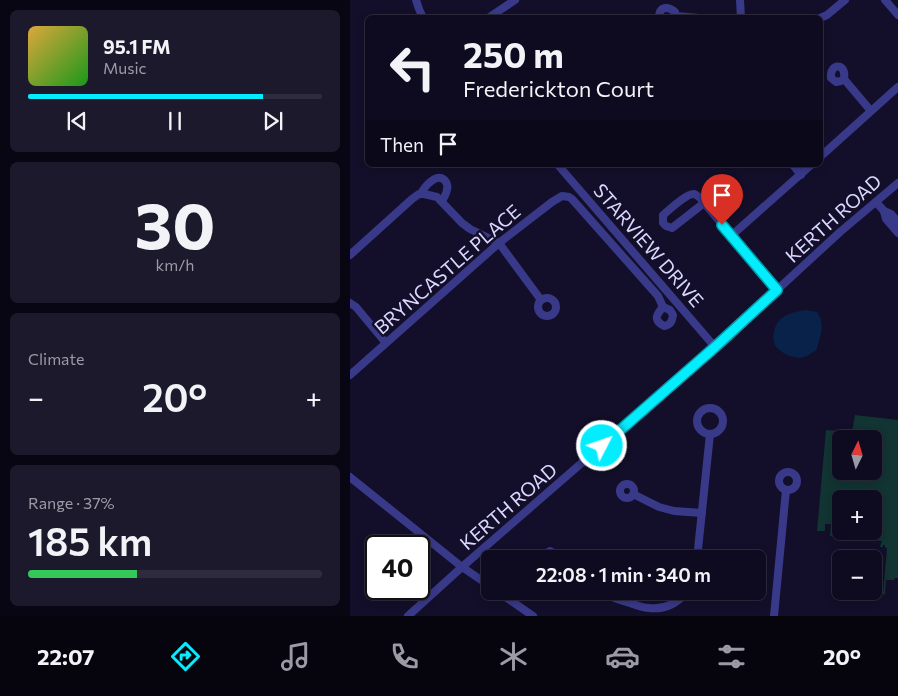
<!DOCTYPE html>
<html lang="en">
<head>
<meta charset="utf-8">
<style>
  body { margin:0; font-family:Commissioner,sans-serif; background:#1c192d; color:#f1f3f6; height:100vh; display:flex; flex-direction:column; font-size:19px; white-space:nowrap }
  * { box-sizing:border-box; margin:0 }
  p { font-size:16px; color:#9b9ba5 }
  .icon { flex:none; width:28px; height:28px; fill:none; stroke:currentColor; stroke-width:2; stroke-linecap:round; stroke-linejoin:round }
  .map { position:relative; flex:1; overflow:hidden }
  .drawer { display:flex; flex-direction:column; gap:10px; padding:10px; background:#080612; width:350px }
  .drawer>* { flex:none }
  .hud { position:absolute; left:15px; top:15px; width:458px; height:152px; border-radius:8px; box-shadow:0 2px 8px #0003,0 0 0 1px #2e2b3e; background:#0e0b20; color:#f1f3f6; overflow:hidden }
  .needle { width:32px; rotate:5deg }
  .fabs { position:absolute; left:482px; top:430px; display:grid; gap:10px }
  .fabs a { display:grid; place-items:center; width:50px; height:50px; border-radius:8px; background:#0e0b20; box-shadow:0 2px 8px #0003,0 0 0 1px #2e2b3e; font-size:25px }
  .speed { position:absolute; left:15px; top:535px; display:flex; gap:10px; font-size:25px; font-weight:700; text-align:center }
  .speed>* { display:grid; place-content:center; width:65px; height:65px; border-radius:50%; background:#0e0b20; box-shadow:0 2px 8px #0003,0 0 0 1px #2e2b3e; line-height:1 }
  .speed .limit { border:2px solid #111; border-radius:8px; background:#fff; color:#111 }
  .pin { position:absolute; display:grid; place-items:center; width:42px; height:42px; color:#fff; margin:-51px -21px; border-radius:50% 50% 50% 0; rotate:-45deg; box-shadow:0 0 5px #0007 }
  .pin .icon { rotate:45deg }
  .me { position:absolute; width:55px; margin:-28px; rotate:49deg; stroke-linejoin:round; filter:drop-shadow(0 0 4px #0008) }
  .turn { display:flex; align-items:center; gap:18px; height:105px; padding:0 15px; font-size:22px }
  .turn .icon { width:65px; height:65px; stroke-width:2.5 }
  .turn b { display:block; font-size:35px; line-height:42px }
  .then { display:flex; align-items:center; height:48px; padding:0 15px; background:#0003; gap:10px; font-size:19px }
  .big { font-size:38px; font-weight:600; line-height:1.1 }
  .drawer .tile { flex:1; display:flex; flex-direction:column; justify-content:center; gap:8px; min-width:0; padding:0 18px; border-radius:8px; background:#1c192d }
  .drawer .dial { align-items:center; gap:0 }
  .dial b { font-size:65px; line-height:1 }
  .song { display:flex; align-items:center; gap:15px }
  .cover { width:60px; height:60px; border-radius:8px; background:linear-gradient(135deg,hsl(40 70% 55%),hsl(120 70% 35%)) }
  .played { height:5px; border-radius:2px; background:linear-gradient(90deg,#04edff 80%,#2e2b3e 80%) }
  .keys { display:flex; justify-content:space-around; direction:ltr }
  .heat { display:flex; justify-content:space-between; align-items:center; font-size:28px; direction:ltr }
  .charge { height:8px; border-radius:4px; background:linear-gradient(90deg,#34c759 37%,#2e2b3e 0) }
  .trip { position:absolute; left:131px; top:550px; width:285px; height:50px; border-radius:8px; background:#0e0b20; box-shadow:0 2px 8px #0003,0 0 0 1px #2e2b3e; font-weight:600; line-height:50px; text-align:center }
  .menu { display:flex; height:80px; justify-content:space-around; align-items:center; background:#06040d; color:#9b9ba5 }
  .menu .icon { width:35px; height:35px }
  .menu .active { color:#04edff }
  .menu b { font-size:22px; color:#f1f3f6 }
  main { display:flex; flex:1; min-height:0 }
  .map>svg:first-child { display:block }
</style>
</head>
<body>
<main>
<section class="drawer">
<div class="tile">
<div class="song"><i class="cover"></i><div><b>95.1 FM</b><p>Music</p></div></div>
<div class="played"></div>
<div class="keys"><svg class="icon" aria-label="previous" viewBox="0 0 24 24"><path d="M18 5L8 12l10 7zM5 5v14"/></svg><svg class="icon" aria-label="pause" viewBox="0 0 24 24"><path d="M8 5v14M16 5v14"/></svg><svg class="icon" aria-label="next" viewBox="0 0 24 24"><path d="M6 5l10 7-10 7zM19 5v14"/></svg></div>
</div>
<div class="tile dial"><b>30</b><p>km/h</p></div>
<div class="tile"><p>Climate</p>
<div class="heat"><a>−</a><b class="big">20°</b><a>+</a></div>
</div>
<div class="tile"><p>Range · 37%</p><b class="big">185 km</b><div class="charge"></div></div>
</section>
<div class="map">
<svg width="548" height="616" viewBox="0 0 548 616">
  <rect width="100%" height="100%" fill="#130f2a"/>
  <path fill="#123432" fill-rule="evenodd" d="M505,415L548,420V578H545L544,580H536L535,595L533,594L537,548L535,547V545H533V547H530L532,541L480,536L481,524H475V531H467L476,430L502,432ZM491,439H524V471H491ZM491,499H524V531H491Z"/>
  <path fill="#082249" d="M456,310L467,312C474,322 472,330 469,341C469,342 467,347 467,349C465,352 464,352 461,353C461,354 455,357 454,357C445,360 428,353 424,343C423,339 423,336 424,332C427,316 441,312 456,310Z"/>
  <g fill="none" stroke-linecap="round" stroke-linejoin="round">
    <g stroke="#39398a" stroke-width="8">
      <polyline points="66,0 69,9 73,18"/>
      <polyline points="390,0 391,18"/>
      <polyline points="535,0 548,15"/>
      <polyline points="326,16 349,18"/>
      <polyline points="138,18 165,0"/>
      <path d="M309,18C309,6 318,6 325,12L326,18"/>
      <polyline points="470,18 477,15 495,0"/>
      <path d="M494,79L491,81L486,82L481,78C479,63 497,62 494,79L521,111"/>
      <polyline points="470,157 548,87"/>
      <polyline points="208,165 365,347"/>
      <polyline points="443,165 451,175"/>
      <path d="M71,194C74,187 88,170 96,182C97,184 98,187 97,189C97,193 94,197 92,201"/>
      <polyline points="526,202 534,211 536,219 548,233"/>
      <path d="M354,203L322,228L316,226L313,223V215C319,210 337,193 344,194C350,195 356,206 360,210C383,237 405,264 427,290"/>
      <polyline points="534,211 541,214 548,222"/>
      <polyline points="381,236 461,165"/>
      <polyline points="0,255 62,199 69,194 74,194 87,197 112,223 120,229 149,243 191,300"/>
      <circle cx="197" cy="307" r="9"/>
      <polyline points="0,303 6,307 36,343"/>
      <path d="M313,307L320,310L323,315C322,321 321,325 314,326C303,320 306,315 313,307Z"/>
      <polyline points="0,375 149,243 202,202 212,196 219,197 222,199 308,296 313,307"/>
      <circle cx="360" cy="421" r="13"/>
      <circle cx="438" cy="481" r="9"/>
      <polyline points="0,477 112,567 140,586"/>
      <circle cx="277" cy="491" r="7"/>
      <polyline points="283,494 309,507 324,511 352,513"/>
      <polyline points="193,559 194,554 200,551 206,554 207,559"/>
      <polyline points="347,559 360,434"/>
      <polyline points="147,591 183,616"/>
      <path d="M250,591C260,597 269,600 280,603C286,605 293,608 299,608C314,610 329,603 337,591"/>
      <polyline points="58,616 112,567 365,347 490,232 548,183"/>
      <polyline points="424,616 436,490"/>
    </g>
  </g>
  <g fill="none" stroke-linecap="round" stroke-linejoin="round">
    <g stroke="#039aa6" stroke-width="12">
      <polyline id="route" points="252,446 365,347 427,290 372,225"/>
    </g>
    <use href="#route" stroke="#04edff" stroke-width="9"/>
  </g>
  <g text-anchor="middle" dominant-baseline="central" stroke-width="5" stroke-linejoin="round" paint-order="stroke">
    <g font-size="19" fill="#dbd8ff" stroke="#130f2a">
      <text transform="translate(483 218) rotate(-42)">KERTH ROAD</text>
      <text transform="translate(299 245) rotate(49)">STARVIEW DRIVE</text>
      <text transform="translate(97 269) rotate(-41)">BRYNCASTLE PLACE</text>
      <text transform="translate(158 506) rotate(-41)">KERTH ROAD</text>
    </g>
  </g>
</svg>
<div class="fabs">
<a><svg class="needle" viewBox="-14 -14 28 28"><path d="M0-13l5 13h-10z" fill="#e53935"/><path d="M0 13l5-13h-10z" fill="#9b9ba5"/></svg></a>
<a>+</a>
<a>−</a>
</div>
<div class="speed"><div class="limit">40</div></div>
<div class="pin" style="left:372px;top:225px;background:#d93025"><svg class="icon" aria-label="arrive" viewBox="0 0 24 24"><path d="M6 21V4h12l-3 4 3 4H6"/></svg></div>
<svg class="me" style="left:252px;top:446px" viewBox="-20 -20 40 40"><circle r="17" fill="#04edff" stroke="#fff" stroke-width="3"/><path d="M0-11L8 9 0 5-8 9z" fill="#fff"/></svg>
<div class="trip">22:08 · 1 min · 340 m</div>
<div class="hud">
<div class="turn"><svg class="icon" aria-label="left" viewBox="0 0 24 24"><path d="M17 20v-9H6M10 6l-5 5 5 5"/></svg><div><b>250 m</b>Frederickton Court</div></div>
<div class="then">Then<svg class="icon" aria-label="arrive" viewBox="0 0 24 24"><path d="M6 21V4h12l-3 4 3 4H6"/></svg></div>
</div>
</div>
</main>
<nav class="menu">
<b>22:07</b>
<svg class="icon active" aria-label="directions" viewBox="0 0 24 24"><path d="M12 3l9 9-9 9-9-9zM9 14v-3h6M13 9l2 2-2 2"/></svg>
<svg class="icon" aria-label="music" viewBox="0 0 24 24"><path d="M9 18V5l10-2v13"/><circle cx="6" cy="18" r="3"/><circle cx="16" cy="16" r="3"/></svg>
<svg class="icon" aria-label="phone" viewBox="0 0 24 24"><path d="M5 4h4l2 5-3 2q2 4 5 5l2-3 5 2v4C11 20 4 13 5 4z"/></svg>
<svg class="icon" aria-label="climate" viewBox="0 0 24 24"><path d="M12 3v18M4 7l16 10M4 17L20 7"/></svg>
<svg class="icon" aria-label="car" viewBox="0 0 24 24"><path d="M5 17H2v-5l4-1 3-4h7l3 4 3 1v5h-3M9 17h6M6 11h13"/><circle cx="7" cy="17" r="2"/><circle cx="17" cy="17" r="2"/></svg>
<svg class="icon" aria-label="filters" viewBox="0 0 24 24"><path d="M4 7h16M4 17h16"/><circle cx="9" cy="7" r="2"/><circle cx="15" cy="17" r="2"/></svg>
<b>20°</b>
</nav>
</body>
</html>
